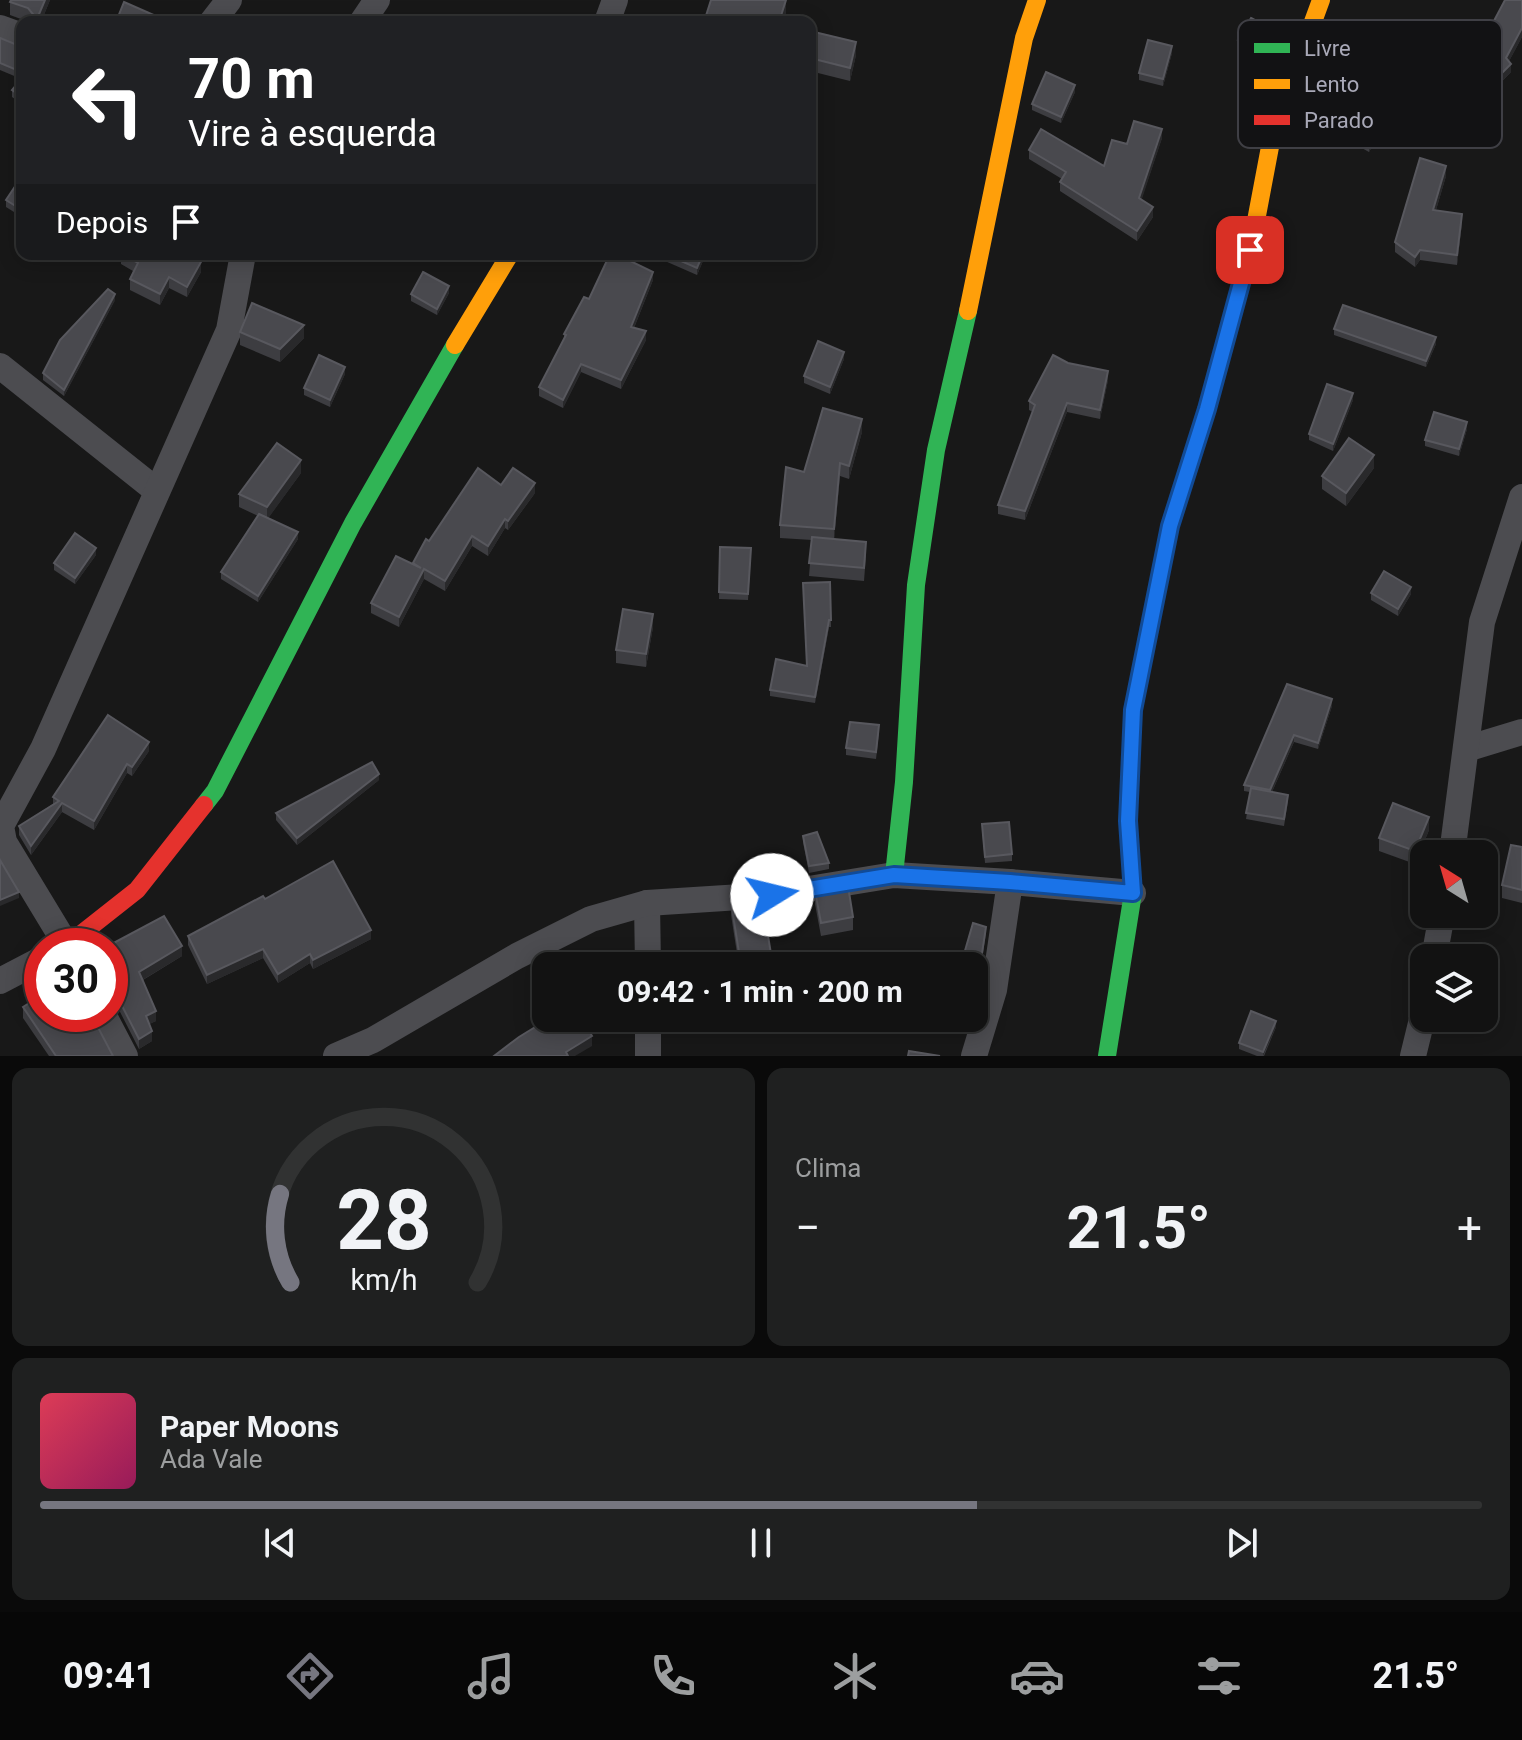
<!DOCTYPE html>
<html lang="pt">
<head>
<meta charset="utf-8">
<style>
  body { margin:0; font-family:Roboto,sans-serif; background:#1f2020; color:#f1f3f6; height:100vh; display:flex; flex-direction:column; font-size:30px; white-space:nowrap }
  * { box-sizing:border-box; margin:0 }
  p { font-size:26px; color:#9c9e9f }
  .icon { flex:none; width:44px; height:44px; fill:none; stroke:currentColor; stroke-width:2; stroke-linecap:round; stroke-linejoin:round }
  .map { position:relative; height:1056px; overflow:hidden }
  .details { display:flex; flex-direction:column; gap:12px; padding:12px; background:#0a0a0a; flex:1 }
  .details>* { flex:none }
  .banner { position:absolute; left:16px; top:16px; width:800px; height:244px; border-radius:16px; box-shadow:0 4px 20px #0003,0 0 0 2px #313232; background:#202124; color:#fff; overflow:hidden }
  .needle { width:52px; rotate:323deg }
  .buttons { position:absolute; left:1410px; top:840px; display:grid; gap:16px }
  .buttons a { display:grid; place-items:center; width:88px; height:88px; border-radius:16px; background:#121212; box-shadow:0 4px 20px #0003,0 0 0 2px #313232; font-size:40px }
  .speed { position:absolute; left:24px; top:928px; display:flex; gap:16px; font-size:40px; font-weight:700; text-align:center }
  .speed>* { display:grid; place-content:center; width:104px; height:104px; border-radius:50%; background:#121212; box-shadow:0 4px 20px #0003,0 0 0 2px #313232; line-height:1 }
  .speed .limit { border:12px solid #d22; background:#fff; color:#111 }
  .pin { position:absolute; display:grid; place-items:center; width:68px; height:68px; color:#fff; margin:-34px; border-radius:16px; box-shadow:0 4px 12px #0006 }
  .me { position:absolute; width:88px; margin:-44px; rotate:81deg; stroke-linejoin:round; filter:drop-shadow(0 0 6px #0008) }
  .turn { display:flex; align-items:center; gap:28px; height:168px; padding:0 40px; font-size:36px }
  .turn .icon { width:104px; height:104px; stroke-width:2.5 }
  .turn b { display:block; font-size:56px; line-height:68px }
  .then { display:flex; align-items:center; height:76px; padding:0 40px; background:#0003; gap:16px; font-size:30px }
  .big { font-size:60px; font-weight:700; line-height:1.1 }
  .details .card { flex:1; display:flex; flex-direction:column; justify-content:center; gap:12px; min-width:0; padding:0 28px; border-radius:16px; background:#1f2020 }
  .details .dial { align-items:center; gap:0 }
  .dial svg { height:208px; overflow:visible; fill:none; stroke:#313232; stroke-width:7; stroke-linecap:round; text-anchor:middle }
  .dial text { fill:#f1f3f6; stroke:none }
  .song { display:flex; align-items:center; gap:24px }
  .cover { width:96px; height:96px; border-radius:12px; background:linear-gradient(135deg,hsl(350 70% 55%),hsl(330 70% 35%)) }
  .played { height:8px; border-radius:4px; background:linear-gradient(90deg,#767680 65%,#313232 65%) }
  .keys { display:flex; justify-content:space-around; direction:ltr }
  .heat { display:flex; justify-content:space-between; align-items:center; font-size:44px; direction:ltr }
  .details .tiles { flex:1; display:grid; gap:12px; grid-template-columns:1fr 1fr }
  .card:last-child { grid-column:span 2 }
  .trip { position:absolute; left:532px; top:952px; width:456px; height:80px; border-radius:16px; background:#121212; box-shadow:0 4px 20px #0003,0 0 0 2px #313232; font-weight:700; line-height:80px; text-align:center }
  .menu { display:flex; height:128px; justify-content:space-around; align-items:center; background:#070707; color:#9c9e9f }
  .menu .icon { width:56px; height:56px }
  .menu .current { color:#767680 }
  .menu b { font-size:36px; color:#f1f3f6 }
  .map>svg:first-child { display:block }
</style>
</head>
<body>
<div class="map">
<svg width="1522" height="1056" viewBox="0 0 1522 1056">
  <rect width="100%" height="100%" fill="#181818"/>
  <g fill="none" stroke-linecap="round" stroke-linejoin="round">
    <g stroke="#4c4c50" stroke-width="26">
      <polyline points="212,22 229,0"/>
      <polyline points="362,22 377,0"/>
      <polyline points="607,22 615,0"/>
      <polyline points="0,28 22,36"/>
      <polyline points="0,366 157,491"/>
      <polyline points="1466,749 1522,732"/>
      <polyline points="1452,854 1482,622 1522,497"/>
      <polyline points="647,903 648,966"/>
      <polyline points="67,946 4,842 1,826 43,749 229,330 243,254"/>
      <polyline points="1434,958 1442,914"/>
      <polyline points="0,981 42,959"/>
      <polyline points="103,1014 125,1056"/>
      <polyline points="648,1018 648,1056"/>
      <polyline points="336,1056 373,1040 517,956 591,919 647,903 772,895 894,875 1010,882"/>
      <polyline points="974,1056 994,990 1010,882 1133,893"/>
      <polyline points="1413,1056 1424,1011"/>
    </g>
    <g stroke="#30b455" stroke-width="18">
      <polyline points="204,805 215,791 353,523 455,345"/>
      <polyline points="894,875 904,782 916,585 936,450 968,311"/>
      <polyline points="1107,1056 1133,893 1128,821 1133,710 1170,526 1207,409 1252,242"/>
    </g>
    <g stroke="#ff9f0a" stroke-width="18">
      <polyline points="1252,242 1273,131 1321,0"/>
      <polyline points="968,311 1024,38 1037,0"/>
      <polyline points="455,345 510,254"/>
    </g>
    <polyline stroke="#e5322d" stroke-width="18" points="66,946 137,890 204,805"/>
  </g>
  <g fill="#3d3d41">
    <polygon points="50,0 41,22 29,22 10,15 10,2"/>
    <polygon points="1522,0 1522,37 1509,61 1511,72 1486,98 1468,79 1468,70"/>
    <polygon points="786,12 783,22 704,22"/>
    <polygon points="810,31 856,55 850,81 810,71"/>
    <polygon points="0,38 17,45 22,44 19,78 0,70"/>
    <polygon points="1238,40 1281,41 1272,66 1238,47"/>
    <polygon points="1172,53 1163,86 1139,80 1139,73"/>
    <polygon points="22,78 22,104 12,97 12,90"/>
    <polygon points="1075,92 1061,123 1032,110 1032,104"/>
    <polygon points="1329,117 1384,125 1369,152 1329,130"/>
    <polygon points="1162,138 1141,200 1153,217 1137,241 1060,191 1060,182 1062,179 1029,159 1029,150 1104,166"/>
    <polygon points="1446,176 1436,210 1462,223 1457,265 1420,260 1415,267 1395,252 1395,242"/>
    <polygon points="22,180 22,217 6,207 6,200"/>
    <polygon points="121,254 201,262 201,272 187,297 169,288 160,305 130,290 130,279 133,271 121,264"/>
    <polygon points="665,254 706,254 697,275 665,261"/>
    <polygon points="653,280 634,328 646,340 621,389 581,372 563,408 539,396 539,387 564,340 564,334 589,299"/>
    <polygon points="449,293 437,315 411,301 411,294"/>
    <polygon points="115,300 64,396 43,380 43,373"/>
    <polygon points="1334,329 1436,344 1426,367 1334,335"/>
    <polygon points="240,332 304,338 280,362 240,345"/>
    <polygon points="844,359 830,394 804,383 804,376"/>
    <polygon points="1068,363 1108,380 1100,419 1067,412 1025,520 998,514 998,505 1033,412 1029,410 1029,401"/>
    <polygon points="345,374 330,407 304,395 304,388"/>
    <polygon points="1353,400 1333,451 1309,440 1309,434"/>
    <polygon points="1467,429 1459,456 1425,446 1425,440"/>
    <polygon points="862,432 849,479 840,476 834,539 866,555 864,581 809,576 812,540 780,538 780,525 804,472"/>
    <polygon points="1374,468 1346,506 1322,489 1322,476"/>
    <polygon points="301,473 268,518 298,539 258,602 221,579 221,572 258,516 239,507 239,494"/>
    <polygon points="535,493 508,530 505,528 488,556 472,546 445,591 424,579 399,627 371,613 371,603 413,564 429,541"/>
    <polygon points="720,547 751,555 748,600 719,599"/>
    <polygon points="96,555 75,584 54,570 54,563"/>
    <polygon points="830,582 831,627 829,627 815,703 770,696 770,690 807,666"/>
    <polygon points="1371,593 1411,594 1398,616 1371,600"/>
    <polygon points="653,627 646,667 616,663 616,650"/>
    <polygon points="1287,684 1332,706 1318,749 1294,742 1272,792 1288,801 1284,826 1246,819 1250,792 1244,791 1244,785"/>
    <polygon points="879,732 876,759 846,755 846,748"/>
    <polygon points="149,751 132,776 127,773 94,830 62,812 31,855 19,835 19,826 53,804 53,797"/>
    <polygon points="379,780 297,845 276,820 276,813"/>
    <polygon points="1429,830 1415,864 1379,851 1379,838"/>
    <polygon points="982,831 1012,854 1012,861 985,863"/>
    <polygon points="803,836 829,863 829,869 809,873 803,842"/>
    <polygon points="1522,847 1522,903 1502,898 1502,885"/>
    <polygon points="815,891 853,917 853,930 821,936 815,904"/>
    <polygon points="731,902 771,954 771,966 739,966 731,915"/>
    <polygon points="986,933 981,966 964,961 964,954"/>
    <polygon points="188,936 371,939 313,969 310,963 278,983 263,958 207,984 188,945"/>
    <polygon points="110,946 182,956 143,980 156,1021 149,1024 152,1041 139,1049 117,1006 110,1002"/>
    <polygon points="23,1007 113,1056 49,1056 23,1018"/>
    <polygon points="1276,1027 1264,1056 1257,1056 1239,1049 1239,1043"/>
  </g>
  <g fill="#29292b">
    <polygon points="45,0 50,0 41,22 37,22 37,19"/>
    <polygon points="786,0 786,12 783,22 779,22"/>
    <polygon points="1522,28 1522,37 1506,67 1506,58"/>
    <polygon points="1281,34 1281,41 1272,66 1272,59"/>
    <polygon points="856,42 856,55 850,81 850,68"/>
    <polygon points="1172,46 1172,53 1163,86 1163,79"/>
    <polygon points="1511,64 1511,72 1486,98 1486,89"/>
    <polygon points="1075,85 1075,92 1061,123 1061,117"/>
    <polygon points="1384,112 1384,125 1369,152 1369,139"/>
    <polygon points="1162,129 1162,138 1139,208 1139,198"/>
    <polygon points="1446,166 1446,176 1433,220 1433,210"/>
    <polygon points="1153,207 1153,217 1137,241 1137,231"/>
    <polygon points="1462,214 1462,223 1457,265 1457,255"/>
    <polygon points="1420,250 1420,260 1415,267 1415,257"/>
    <polygon points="198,254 208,254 201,262 201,272 187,297 187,287 194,258"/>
    <polygon points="703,254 706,254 697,275 697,268"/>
    <polygon points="653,272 653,280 631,335 631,327"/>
    <polygon points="169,277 169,288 160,305 160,294"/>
    <polygon points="449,286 449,293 437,315 437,309"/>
    <polygon points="115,294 115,300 64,396 64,390"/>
    <polygon points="304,325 304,338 280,362 280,349"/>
    <polygon points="646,331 646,340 621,389 621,380"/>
    <polygon points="1436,337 1436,344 1426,367 1426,361"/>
    <polygon points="844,352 844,359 830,394 830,387"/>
    <polygon points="581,364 581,372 563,408 563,400"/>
    <polygon points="345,367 345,374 330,407 330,400"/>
    <polygon points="1108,371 1108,380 1100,419 1100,410"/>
    <polygon points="1353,393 1353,400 1333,451 1333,444"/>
    <polygon points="1067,403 1067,412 1025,520 1025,511"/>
    <polygon points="862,419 862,432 849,479 849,466"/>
    <polygon points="1467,422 1467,429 1459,456 1459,449"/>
    <polygon points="1374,455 1374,468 1346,506 1346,493"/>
    <polygon points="301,460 301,473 267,520 267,507"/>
    <polygon points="840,463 840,476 834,542 834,529"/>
    <polygon points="535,483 535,493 508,530 508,521"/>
    <polygon points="505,519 505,528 488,556 488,546"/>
    <polygon points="298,532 298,539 258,602 258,596"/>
    <polygon points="472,536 472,546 445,591 445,581"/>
    <polygon points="96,548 96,555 75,584 75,578"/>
    <polygon points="424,569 424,579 399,627 399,617"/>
    <polygon points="1411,587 1411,594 1398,616 1398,609"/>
    <polygon points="653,614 653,627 646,667 646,654"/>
    <polygon points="829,620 829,627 815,703 815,697"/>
    <polygon points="1332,699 1332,706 1318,749 1318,743"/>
    <polygon points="1294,735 1294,742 1270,796 1270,790"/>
    <polygon points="149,742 149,751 132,776 132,767"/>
    <polygon points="127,764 127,773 94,830 94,821"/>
    <polygon points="379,774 379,780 297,845 297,838"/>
    <polygon points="62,803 62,812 31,855 31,846"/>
    <polygon points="1429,817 1429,830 1415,864 1415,851"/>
    <polygon points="19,892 19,898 0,906 0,900"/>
    <polygon points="371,930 371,939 313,969 313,960"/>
    <polygon points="182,946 182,956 139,982 139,972"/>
    <polygon points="263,949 263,958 207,984 207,975"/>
    <polygon points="310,954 310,963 278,983 278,974"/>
    <polygon points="156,1011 156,1021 146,1026 146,1016"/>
    <polygon points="1276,1021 1276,1027 1263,1056 1263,1052"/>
    <polygon points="152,1031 152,1041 139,1049 139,1039"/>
    <polygon points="592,1036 592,1046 575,1056 566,1056 566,1052"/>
  </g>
  <g fill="#49494e" stroke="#58585e" stroke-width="2">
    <polygon points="11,0 45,0 37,19 28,8 10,2"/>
    <polygon points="711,0 786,0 779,22 756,22 741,17 739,22 704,22"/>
    <polygon points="1505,0 1522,0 1522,28 1506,58 1511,64 1486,89 1468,70"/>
    <polygon points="124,2 156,16 153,22 116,22"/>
    <polygon points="1251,18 1281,34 1272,59 1238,40"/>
    <polygon points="810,31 856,42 850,68 810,58"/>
    <polygon points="0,38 17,45 22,44 22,63 19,71 0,63"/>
    <polygon points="1148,40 1172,46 1163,79 1139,73"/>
    <polygon points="1046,72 1075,85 1061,117 1032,104"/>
    <polygon points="22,78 22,97 12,90"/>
    <polygon points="1134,121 1162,129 1139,198 1153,207 1137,231 1060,182 1066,172 1029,150 1041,129 1104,166 1112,140 1127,144"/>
    <polygon points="1420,158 1446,166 1433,210 1462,214 1457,255 1420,250 1415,257 1395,242"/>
    <polygon points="20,179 22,180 22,210 6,200"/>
    <polygon points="122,254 198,254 194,258 201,262 187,287 169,277 160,294 130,279 138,263"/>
    <polygon points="610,254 616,254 653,272 631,327 646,331 621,380 581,364 563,400 539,387 566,335 564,334 584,297 589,299"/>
    <polygon points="665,254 703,254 697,268"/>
    <polygon points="423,272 449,286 437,309 411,294"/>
    <polygon points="108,289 115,294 64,390 43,373 60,340"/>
    <polygon points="252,303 304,325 280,349 240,332"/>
    <polygon points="1343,305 1436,337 1426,361 1334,329"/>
    <polygon points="818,341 844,352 830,387 804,376"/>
    <polygon points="319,355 345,367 330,400 304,388"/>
    <polygon points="1053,355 1068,363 1108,371 1100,410 1067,403 1025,511 998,505 1035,405 1029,401"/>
    <polygon points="1327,384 1353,393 1333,444 1309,434"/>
    <polygon points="823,408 862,419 849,466 840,463 834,529 780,525 786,467 804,472"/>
    <polygon points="1434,412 1467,422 1459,449 1425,440"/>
    <polygon points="1349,438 1374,455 1346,493 1322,476"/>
    <polygon points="277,443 301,460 267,507 239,494"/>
    <polygon points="478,468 501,485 513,468 535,483 508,521 505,519 488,546 472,536 445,581 424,569 399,617 371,603 396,556 421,568 413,563 426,539 429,541"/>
    <polygon points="259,514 298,532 258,596 221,572"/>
    <polygon points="75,533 96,548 75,578 54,563"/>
    <polygon points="812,537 866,542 864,568 809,563"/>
    <polygon points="720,547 751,548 748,594 719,592"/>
    <polygon points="1384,571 1411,587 1398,609 1371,593"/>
    <polygon points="830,582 831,620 829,620 815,697 770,690 776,659 807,666 803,583"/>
    <polygon points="623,609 653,614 646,654 616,650"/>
    <polygon points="1287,684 1332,699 1318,743 1294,735 1270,790 1244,785"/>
    <polygon points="108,715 149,742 132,767 127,764 94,821 62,803 31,846 19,826 59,801 53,797"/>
    <polygon points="850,722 879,725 876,752 846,748"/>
    <polygon points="372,762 379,774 297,838 276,813"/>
    <polygon points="1251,788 1288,795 1284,819 1246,813"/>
    <polygon points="1393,803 1429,817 1415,851 1379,838"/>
    <polygon points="1009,822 1012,854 985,857 982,824"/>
    <polygon points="817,832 829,863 809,866 803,836"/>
    <polygon points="1511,845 1522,847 1522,890 1502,885"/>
    <polygon points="0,860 19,892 0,900"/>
    <polygon points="333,861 371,930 313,960 310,954 278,974 263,949 207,975 188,936 263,896 265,899"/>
    <polygon points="848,886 853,917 821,923 815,891"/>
    <polygon points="762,899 771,954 740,959 731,902"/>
    <polygon points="164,916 182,946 139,972 156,1011 146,1016 152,1031 139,1039 117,996 110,991 110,946 108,946"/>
    <polygon points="973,923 986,927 981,960 964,954"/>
    <polygon points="42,995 42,1014 91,1014 113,1056 56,1056 23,1007"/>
    <polygon points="1251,1011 1276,1021 1263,1052 1239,1043"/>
    <polygon points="550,1018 581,1018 592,1036 566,1052 568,1056 494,1056 519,1037"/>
    <polygon points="909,1051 940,1056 908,1056"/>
  </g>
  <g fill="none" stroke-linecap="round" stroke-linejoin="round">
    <g stroke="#114b97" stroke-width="20">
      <polyline id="route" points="772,895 894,875 1010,882 1133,893 1128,821 1133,710 1170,526 1207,409 1250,250"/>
    </g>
    <use href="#route" stroke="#1a73e8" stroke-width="14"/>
  </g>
  <rect x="1238" y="20" width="264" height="128" rx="12" fill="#121214" stroke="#3f3f45" stroke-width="2"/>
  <rect x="1254" y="43" width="36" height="10" fill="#30b455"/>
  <rect x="1254" y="79" width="36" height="10" fill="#ff9f0a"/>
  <rect x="1254" y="115" width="36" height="10" fill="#e5322d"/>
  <g font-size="22" fill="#a9a9b8">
    <text x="1304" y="56">Livre</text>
    <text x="1304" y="92">Lento</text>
    <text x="1304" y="128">Parado</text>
  </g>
</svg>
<div class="buttons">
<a><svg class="needle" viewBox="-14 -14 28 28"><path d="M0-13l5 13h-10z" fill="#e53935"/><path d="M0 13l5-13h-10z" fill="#9c9e9f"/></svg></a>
<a><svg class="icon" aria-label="layers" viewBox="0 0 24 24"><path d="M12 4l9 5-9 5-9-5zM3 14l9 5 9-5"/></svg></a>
</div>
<div class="speed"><div class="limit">30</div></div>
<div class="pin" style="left:1250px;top:250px;background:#d93025"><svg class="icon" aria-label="arrive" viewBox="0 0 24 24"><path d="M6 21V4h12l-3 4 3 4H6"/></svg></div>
<svg class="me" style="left:772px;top:895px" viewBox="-20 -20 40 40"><circle r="19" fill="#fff"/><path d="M0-13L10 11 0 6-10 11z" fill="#1a73e8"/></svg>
<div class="trip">09:42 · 1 min · 200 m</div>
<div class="banner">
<div class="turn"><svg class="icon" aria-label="left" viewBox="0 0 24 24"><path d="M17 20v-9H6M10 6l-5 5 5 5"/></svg><div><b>70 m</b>Vire à esquerda</div></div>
<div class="then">Depois<svg class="icon" aria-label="arrive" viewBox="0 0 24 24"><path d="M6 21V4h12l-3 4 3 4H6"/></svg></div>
</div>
</div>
<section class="details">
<div class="tiles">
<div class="card dial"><svg viewBox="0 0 100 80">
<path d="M14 69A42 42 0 1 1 86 69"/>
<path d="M14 69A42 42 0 0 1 10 35" stroke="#767680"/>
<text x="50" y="56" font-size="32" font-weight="700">28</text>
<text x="50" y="72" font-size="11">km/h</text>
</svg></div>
<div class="card"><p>Clima</p>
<div class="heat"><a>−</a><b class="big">21.5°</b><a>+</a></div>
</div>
<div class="card">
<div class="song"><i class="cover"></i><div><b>Paper Moons</b><p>Ada Vale</p></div></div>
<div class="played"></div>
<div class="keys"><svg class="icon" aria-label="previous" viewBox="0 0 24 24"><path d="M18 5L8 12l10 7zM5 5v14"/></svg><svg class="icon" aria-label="pause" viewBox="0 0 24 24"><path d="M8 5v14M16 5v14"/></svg><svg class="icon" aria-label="next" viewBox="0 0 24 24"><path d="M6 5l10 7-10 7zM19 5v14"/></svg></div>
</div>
</div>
</section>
<nav class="menu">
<b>09:41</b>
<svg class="icon current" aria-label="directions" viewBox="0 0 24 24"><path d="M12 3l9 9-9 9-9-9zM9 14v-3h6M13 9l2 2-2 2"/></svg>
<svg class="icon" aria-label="music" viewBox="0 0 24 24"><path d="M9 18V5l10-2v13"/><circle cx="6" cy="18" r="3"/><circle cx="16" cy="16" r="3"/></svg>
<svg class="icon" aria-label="phone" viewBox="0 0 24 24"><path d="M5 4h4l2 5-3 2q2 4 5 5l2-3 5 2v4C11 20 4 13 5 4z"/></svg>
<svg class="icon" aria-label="climate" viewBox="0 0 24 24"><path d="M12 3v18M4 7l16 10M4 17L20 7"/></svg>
<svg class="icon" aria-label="car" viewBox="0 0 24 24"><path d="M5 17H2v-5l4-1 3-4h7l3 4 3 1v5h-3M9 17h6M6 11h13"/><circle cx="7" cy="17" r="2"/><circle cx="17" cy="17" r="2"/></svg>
<svg class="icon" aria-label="filters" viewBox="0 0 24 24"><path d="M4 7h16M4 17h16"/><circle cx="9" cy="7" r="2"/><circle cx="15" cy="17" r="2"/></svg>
<b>21.5°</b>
</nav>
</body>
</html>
